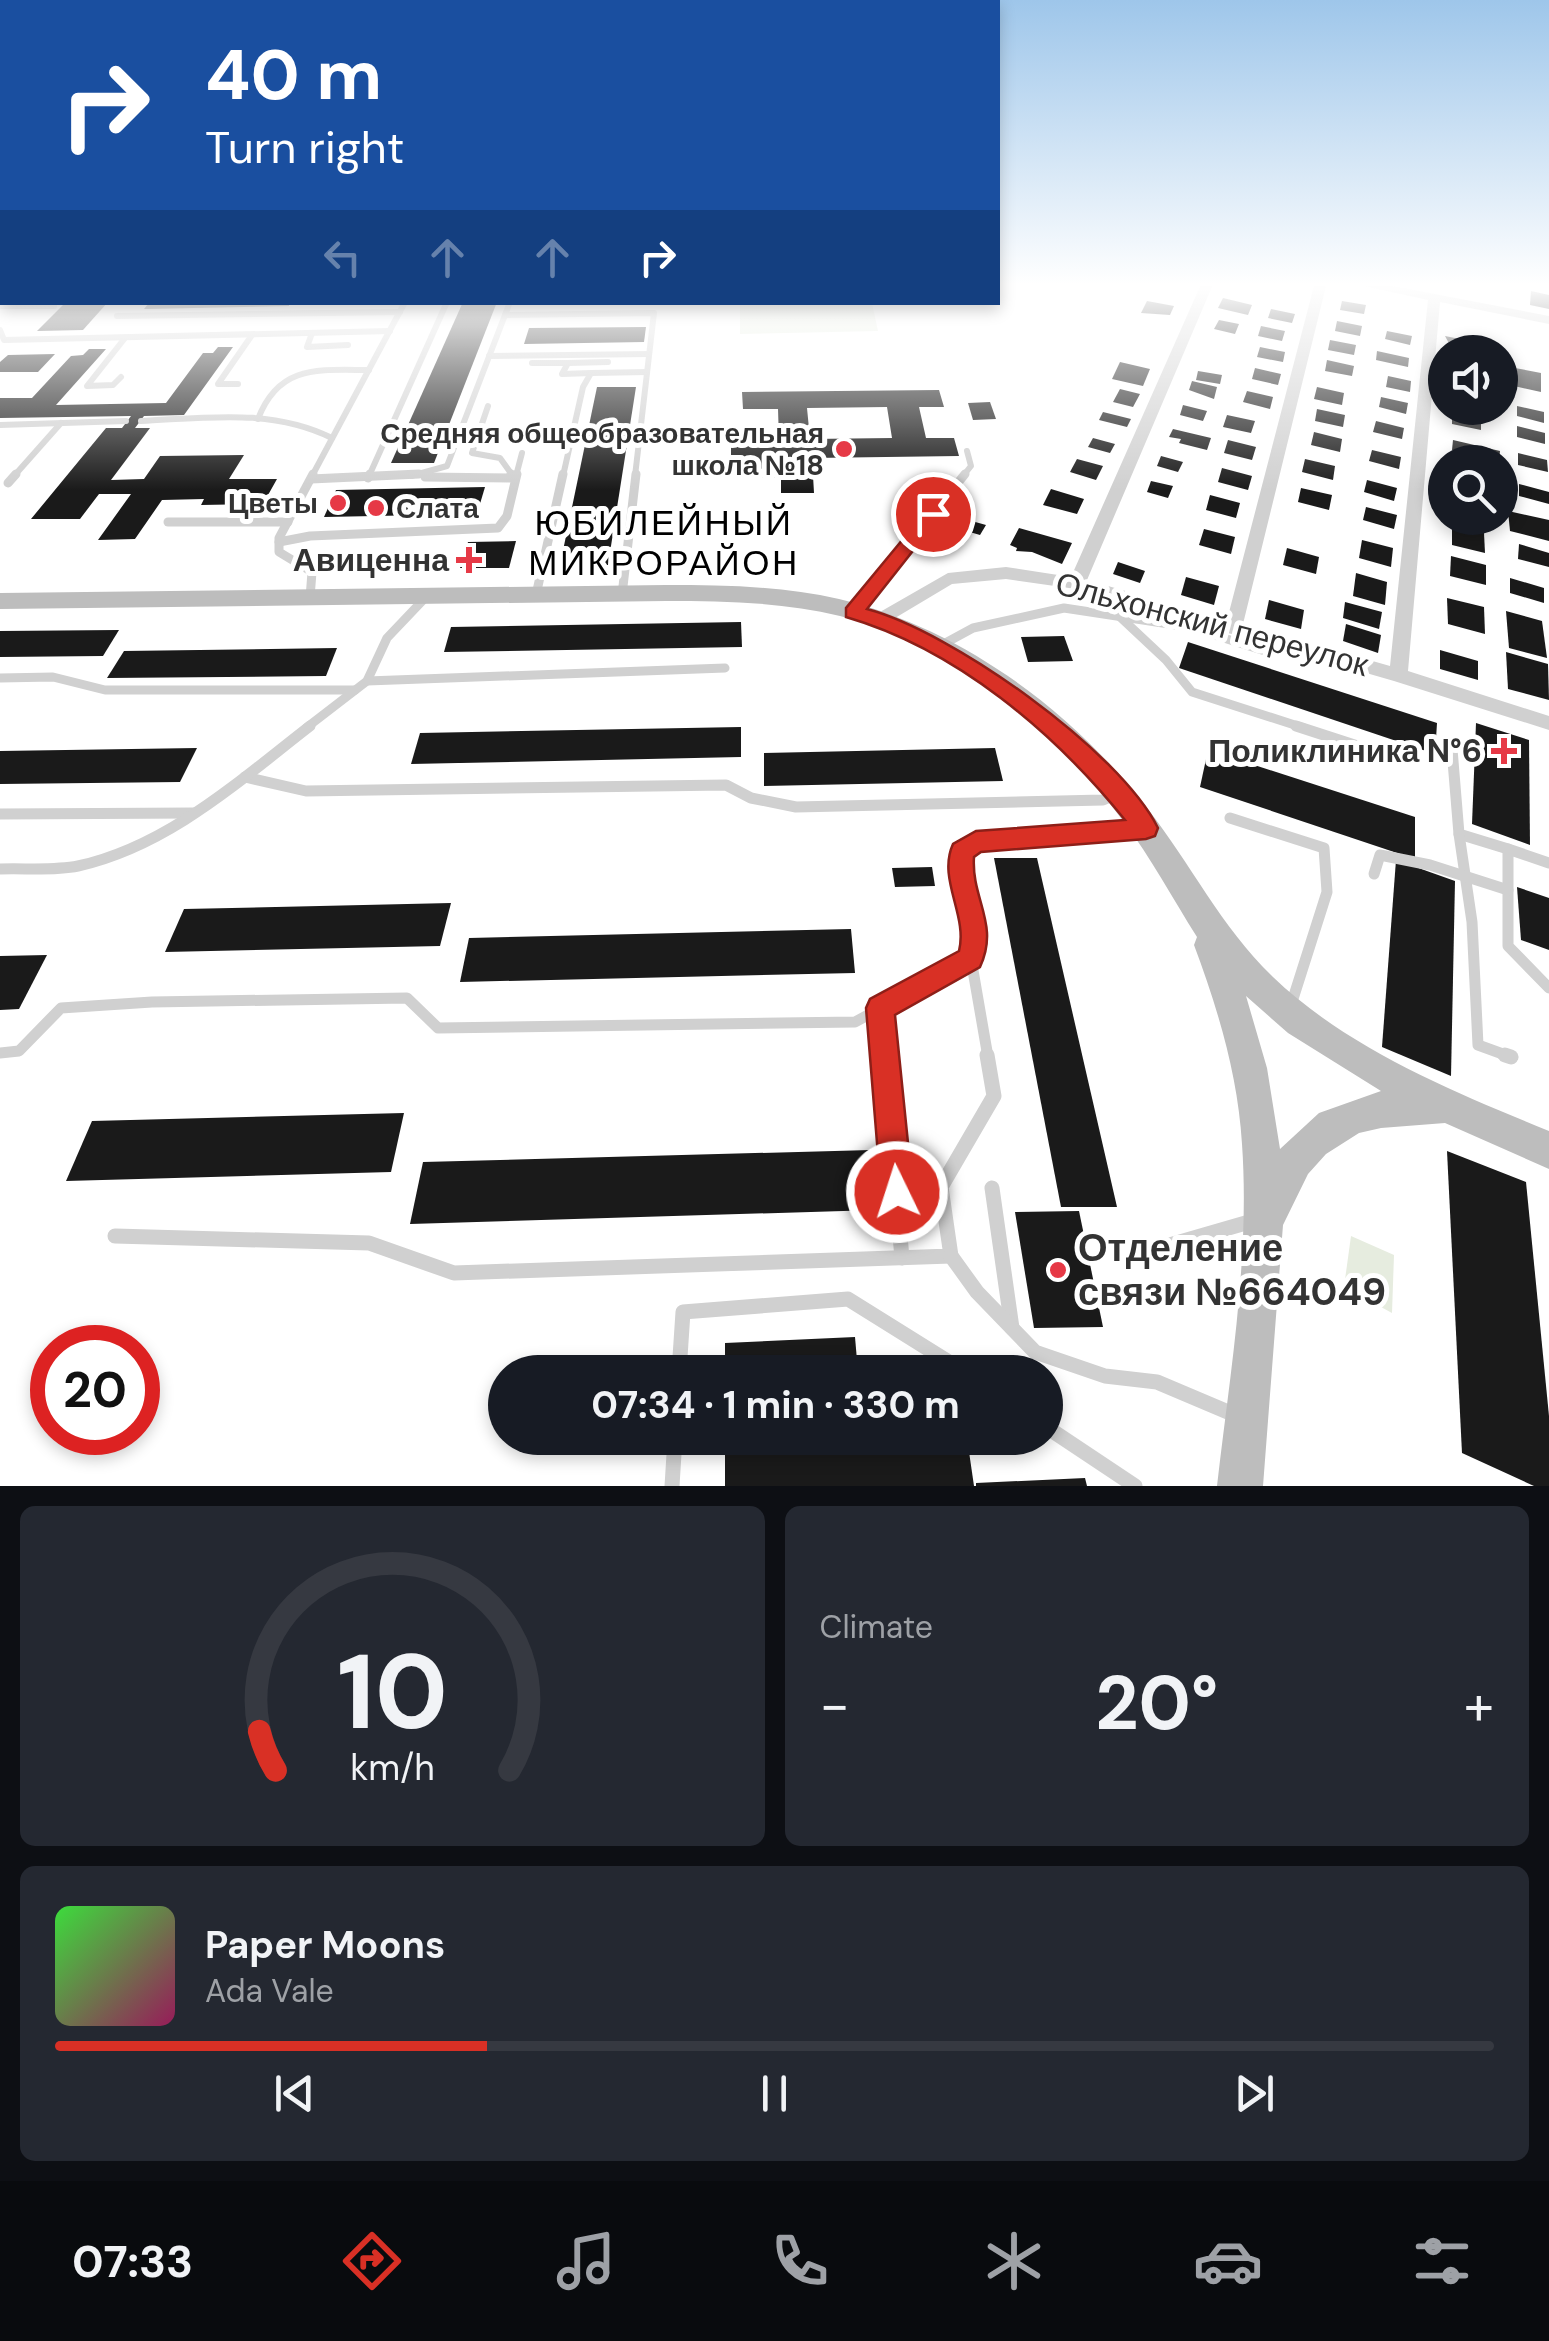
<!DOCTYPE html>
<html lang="en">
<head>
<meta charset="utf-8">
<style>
  body { margin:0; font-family:"DM Sans",sans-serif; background:#242831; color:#f1f3f6; height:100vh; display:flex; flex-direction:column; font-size:38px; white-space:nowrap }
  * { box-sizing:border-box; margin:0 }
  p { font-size:32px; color:#9ea1a6 }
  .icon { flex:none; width:55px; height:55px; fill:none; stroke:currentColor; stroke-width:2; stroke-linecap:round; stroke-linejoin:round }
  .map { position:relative; height:1486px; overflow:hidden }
  .drawer { display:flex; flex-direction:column; gap:20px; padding:20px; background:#0d0f14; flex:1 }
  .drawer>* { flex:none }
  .hud { position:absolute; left:0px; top:0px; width:1000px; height:305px; box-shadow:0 5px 15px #0003; background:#1a4fa0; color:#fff; overflow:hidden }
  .tools { position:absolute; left:1428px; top:335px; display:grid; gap:20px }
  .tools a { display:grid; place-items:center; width:90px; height:90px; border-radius:50%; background:#171b24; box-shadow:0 5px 15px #0003; font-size:50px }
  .speed { position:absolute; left:30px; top:1325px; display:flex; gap:20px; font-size:50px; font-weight:700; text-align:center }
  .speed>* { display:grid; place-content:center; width:130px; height:130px; border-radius:50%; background:#171b24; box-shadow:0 5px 15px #0003; line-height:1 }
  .speed .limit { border:15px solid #d22; background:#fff; color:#111 }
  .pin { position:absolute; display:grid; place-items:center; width:85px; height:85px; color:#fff; margin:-42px; border:5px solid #fff; border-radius:50%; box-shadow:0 2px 10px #0007 }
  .me { position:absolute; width:110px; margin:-55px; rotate:356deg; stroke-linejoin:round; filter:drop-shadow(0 0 8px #0008) }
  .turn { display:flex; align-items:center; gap:35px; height:210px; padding:0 40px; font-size:45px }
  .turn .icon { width:130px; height:130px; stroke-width:2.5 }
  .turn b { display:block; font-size:70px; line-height:85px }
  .lanes { display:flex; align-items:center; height:95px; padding:0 40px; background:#0003; justify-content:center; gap:50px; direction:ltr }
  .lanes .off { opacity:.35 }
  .big { font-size:75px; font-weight:700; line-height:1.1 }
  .drawer .card { flex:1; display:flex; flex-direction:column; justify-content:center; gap:15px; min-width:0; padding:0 35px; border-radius:15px; background:#242831 }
  .drawer .dial { align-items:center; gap:0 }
  .dial svg { height:260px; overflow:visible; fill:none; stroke:#363941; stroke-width:7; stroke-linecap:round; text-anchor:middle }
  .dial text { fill:#f1f3f6; stroke:none }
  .song { display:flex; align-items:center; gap:30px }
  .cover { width:120px; height:120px; border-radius:15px; background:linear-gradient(135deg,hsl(120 70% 55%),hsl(330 70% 35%)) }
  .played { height:10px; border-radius:5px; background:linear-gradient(90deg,#d93025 30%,#363941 30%) }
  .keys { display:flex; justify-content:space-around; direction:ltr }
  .heat { display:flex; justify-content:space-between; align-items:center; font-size:55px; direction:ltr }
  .drawer .tiles { flex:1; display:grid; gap:20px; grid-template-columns:1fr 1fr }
  .card:last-child { grid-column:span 2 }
  .trip { position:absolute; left:488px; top:1355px; width:575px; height:100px; border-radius:50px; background:#171b24; box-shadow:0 5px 15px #0003; font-weight:700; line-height:100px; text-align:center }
  .menu { display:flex; height:160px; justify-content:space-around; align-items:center; background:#090b0e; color:#9ea1a6 }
  .menu .icon { width:70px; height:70px }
  .menu .active { color:#d93025 }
  .menu b { font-size:45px; color:#f1f3f6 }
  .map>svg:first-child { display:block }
</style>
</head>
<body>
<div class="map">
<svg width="1549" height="1486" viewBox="0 0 1549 1486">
  <rect width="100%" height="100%" fill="#fff"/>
  <g fill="#e6ecdf">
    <polygon points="740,303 872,303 878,331 740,334"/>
    <polygon points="1351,1236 1394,1255 1392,1313 1344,1287"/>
  </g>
  <g fill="#1a1a1a" fill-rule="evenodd">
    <polygon points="1531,291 1549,295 1549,309 1530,305"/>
    <polygon points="1223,298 1252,305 1248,315 1218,308"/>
    <polygon points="1147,301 1174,306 1170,315 1141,313"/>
    <polygon points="1342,301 1366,305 1364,314 1340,310"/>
    <polygon points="66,302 108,302 83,330 37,331"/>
    <polygon points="150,302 289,302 289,306 144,309"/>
    <polygon points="463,302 497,302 434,463 391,463"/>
    <polygon points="1271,309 1295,314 1292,323 1268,318"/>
    <polygon points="1219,320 1239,324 1235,334 1214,329"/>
    <polygon points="1337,321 1362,326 1360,336 1335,331"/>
    <polygon points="1261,326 1285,331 1282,341 1258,336"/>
    <polygon points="646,327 644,342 524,344 529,328"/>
    <polygon points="1387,331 1412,336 1410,345 1385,339"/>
    <polygon points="1445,336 1465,340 1465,348 1480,352 1452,349"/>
    <polygon points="1330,340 1356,345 1354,355 1328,350"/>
    <polygon points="218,347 233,347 184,415 144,416 135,428 150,428 111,480 144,479 160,456 244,455 229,479 277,479 263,504 201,505 204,499 162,500 135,539 98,540 131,494 99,494 80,519 31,519 106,428 122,428 131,416 0,418 0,398 32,398 71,356 83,355 89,349 106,349 56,405 166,403 203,353 213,353"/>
    <polygon points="1260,347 1285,352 1283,362 1257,357"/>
    <polygon points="1377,351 1409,358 1408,367 1376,360"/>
    <polygon points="55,354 38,372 0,372 0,362 8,355"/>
    <polygon points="1327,360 1354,366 1352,376 1325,371"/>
    <polygon points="1120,362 1150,369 1143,386 1112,379"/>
    <polygon points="1255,368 1281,374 1278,385 1252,379"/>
    <polygon points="1515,368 1541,373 1541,392 1514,386"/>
    <polygon points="1198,371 1222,375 1220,384 1196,380"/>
    <polygon points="1388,376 1411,381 1410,392 1386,387"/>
    <polygon points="1192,381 1217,387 1214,399 1189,390"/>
    <polygon points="597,387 636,387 608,565 560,565"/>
    <polygon points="1317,387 1344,393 1342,405 1314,399"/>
    <polygon points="1120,389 1140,394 1133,407 1113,402"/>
    <path d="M939,390L944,407H919L926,438H954L959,456L812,458L814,493H781V477L731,478V441L779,440L778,409H743L742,392ZM887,407L892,438L810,439L807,408Z"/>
    <polygon points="1247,391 1273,397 1270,409 1243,402"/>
    <polygon points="1381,397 1408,403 1406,414 1379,407"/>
    <polygon points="990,402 996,419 973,420 968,403"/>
    <polygon points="1183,405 1207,411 1203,421 1180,415"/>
    <polygon points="1517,406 1544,412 1544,423 1517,416"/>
    <polygon points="1317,409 1345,415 1343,427 1315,421"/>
    <polygon points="1103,412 1131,419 1127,427 1099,420"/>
    <polygon points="1227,415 1255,421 1251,433 1223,427"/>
    <polygon points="1452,415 1481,421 1481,430 1452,424"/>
    <polygon points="1376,421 1404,428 1402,439 1373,432"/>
    <polygon points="1517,426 1545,433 1545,444 1517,437"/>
    <polygon points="1173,429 1211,438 1207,450 1179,443 1181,439 1169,437"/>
    <polygon points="1314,432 1342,439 1340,452 1311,445"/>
    <polygon points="1093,438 1115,444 1110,453 1088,447"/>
    <polygon points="1228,440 1256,447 1252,460 1224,453"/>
    <polygon points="1453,440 1500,451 1499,461 1452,450"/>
    <polygon points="1372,450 1401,457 1399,469 1369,461"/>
    <polygon points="1518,453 1547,460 1548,472 1518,465"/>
    <polygon points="1161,456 1183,462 1178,472 1157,466"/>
    <polygon points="1077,459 1103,466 1096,480 1070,472"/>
    <polygon points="1305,459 1335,466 1333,480 1302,472"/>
    <polygon points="1222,468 1252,476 1248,490 1218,482"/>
    <polygon points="1367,480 1397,488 1394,501 1364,492"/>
    <polygon points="1151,481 1173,486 1168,498 1147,492"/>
    <polygon points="1519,484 1549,492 1549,504 1519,496"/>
    <polygon points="485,487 477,514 324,517 336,490"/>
    <polygon points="1301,488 1332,495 1329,510 1298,502"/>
    <polygon points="1051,489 1084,499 1077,514 1043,505"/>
    <polygon points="1210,495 1240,503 1236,518 1206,510"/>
    <polygon points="1366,507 1397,515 1394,529 1363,520"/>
    <polygon points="1508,511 1549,520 1549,541 1510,531"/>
    <polygon points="961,518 986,525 980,535 956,528"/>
    <polygon points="1452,525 1484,533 1485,553 1452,545"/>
    <polygon points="1019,528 1072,543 1062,564 1032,552 1016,551 1017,548 1010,545"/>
    <polygon points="1204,529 1235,537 1231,554 1199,545"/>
    <polygon points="1362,540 1393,548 1391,567 1359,558"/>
    <polygon points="516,541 509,568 460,568 468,542"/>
    <polygon points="1519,544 1549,553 1549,567 1518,559"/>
    <polygon points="1287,548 1319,557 1316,574 1283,565"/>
    <polygon points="1451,556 1486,565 1486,585 1450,576"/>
    <polygon points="1118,562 1145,571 1140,583 1113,574"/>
    <polygon points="1356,573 1387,582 1385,605 1353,596"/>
    <polygon points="1186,577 1219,586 1214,605 1181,595"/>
    <polygon points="1510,578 1544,588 1544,603 1510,593"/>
    <polygon points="1447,598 1484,607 1485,634 1448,624"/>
    <polygon points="1269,600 1304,610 1301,629 1265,619"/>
    <polygon points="1345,602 1382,612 1379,629 1343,618"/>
    <polygon points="1506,611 1542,621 1547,658 1509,648"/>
    <polygon points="741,622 742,647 444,652 451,627"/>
    <polygon points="1346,624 1381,635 1378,653 1343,641"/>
    <polygon points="119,630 103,656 0,657 0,631"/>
    <polygon points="1064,636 1073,661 1028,662 1021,637"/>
    <polygon points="1188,642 1437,723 1435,754 1179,668"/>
    <polygon points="337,648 326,676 107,678 124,651"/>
    <polygon points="1440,650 1478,661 1478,680 1440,669"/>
    <polygon points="1506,652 1548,664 1549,700 1508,689"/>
    <polygon points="1476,723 1529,740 1530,845 1472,824"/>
    <polygon points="741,727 741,757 411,764 420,733"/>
    <polygon points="197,748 180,782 0,784 0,751"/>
    <polygon points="995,748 1003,781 764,786 764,753"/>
    <polygon points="1208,750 1415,817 1415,859 1200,787"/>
    <polygon points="994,858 1037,858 1117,1207 1061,1207"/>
    <polygon points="1396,860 1455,881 1451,1076 1382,1047"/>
    <polygon points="932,867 935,886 895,887 892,868"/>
    <polygon points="1517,887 1549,898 1549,950 1521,940"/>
    <polygon points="451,903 440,946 165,952 184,909"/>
    <polygon points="851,929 855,973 460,982 469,938"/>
    <polygon points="47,955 19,1009 0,1010 0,956"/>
    <polygon points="404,1113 391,1172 66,1181 92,1121"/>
    <polygon points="871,1150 876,1210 410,1224 423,1162"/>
    <polygon points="1447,1151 1526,1182 1549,1416 1549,1486 1534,1486 1462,1453"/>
    <polygon points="1079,1211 1103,1327 1034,1328 1015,1212"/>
    <polygon points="855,1337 858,1372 725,1372 725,1343"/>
    <polygon points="725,1438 967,1438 974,1486 725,1486"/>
    <polygon points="1085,1478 1087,1486 976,1486 976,1483"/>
  </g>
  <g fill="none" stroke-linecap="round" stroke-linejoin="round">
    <g stroke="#d0d0d0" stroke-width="6">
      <polyline points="0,306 54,306"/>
      <polyline points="505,315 654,313 635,476"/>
      <polyline points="117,316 400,312"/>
      <polyline points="0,330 4,340 390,331"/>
      <polyline points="312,333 307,347 348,345"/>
      <polyline points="489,356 649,354"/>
      <polyline points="532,363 568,363"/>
      <polyline points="591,373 562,374 568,363 608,362"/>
      <polyline points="121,377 113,385 87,386 125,338"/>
      <polyline points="238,384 218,384 252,335"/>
      <polyline points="488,406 472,453 500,458 513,476"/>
      <path d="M258,419C279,364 319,370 369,370"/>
      <path d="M141,421C206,418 272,408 332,438"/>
      <polyline points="0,425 126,421"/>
      <polyline points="14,476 61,423"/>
      <polyline points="312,476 405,302"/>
      <polyline points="369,476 447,302"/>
      <polyline points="411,476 447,466 510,302"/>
      <polyline points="516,476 522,453"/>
      <polyline points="563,476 583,387 591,373 647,372"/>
      <polyline points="963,476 971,466 967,451"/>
    </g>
    <g stroke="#d0d0d0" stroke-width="9">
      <polyline points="511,474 514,478"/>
      <polyline points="425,477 514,478"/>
      <polyline points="368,478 370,474"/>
      <polyline points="311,479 419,474"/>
      <polyline points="8,483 16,474"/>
      <polyline points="168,522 288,522"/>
      <polyline points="279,542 310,536 498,528 507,516 517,474"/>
      <polyline points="536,595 563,474"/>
      <polyline points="622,595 636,474"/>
      <polyline points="310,598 312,572 279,552 279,538 313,474"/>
      <polyline points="853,613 965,474"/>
      <polyline points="1118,615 1166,660 1192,692 1304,728"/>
      <polyline points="938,647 973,628 1064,608 1189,627 1265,651"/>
      <polyline points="0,678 53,677 105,690 355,690"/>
      <polyline points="367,681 725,668"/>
      <polyline points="306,728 367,681 387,638 426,597"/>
    </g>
    <g stroke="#d0d0d0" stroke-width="11">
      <polyline points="1296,726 1376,752"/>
      <polyline points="1452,749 1459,834 1508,849"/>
      <polyline points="245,777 306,791 726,785 751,798 796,807 1103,800 1117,794"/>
      <polyline points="0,814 194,813"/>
      <polyline points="1230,818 1324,848 1327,892 1291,1005"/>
      <polyline points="1459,834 1472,922 1478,1045 1511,1057"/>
      <polyline points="1549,863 1508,849 1508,946 1549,988"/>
      <path d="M0,869C25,868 54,871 78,866C168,846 239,781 310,726"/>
      <polyline points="1374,874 1380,855 1430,865 1508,890"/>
      <polyline points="971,959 988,1057"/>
      <polyline points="880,1008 884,1057"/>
      <polyline points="0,1053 19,1051 61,1008 152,1002 407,998 438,1028 855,1022 971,959 977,934 960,872 962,852 976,842 1140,829"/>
    </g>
    <g stroke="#d0d0d0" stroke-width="15">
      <polyline points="884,1055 902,1258"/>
      <polyline points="1505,1055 1511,1057"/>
      <polyline points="992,1188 1012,1328"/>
      <polyline points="115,1236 369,1243 454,1273 951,1256 941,1187 994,1096 987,1055"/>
      <polyline points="1142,1253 1256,1220"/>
      <polyline points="951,1256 977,1292 1035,1352 1105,1376 1157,1382 1235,1415"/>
      <polyline points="679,1372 683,1312 848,1299 965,1372"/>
      <polyline points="1045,1426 1135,1486"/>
      <polyline points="672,1486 675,1438"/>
    </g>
    <polygon fill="#d0d0d0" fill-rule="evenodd" points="1202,282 1214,282 1087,580 1227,620 1315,282 1327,282 1243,624 1390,666 1428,300 1346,282 1372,282 1549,316 1549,324 1440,302 1408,671 1549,716 1549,730 1394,681 1076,589 1006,579 952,584 885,624 873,624 870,620 873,616 948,573 1006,567 1071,577"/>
    <path fill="#bdbdbd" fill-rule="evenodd" d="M666,585C724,585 783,586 839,599C960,628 1072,710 1147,808C1191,864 1221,927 1273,977C1348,1049 1454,1092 1549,1131V1169L1445,1123L1381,1128L1359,1133L1326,1154L1308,1174L1283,1225L1263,1486H1217C1230,1373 1250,1258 1242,1144C1238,1076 1218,1009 1194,945L1197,937C1173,899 1151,858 1124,822C1056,731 952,645 840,616C783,602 724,601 666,601L0,609V593ZM1246,996L1288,1033L1381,1091L1319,1113L1280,1149L1267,1068Z"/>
  </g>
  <linearGradient id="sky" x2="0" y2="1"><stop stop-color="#9ec6ea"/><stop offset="0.58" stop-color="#fff"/><stop offset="1" stop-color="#fff" stop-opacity="0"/></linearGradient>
  <rect width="1549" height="490" fill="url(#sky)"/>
  <path fill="#d93025" stroke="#8d1f18" stroke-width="2.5" d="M933,508L942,514L867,609C951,631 1119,750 1158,828L1155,836L1146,839L981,852L974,857C971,899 1000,924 980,967L895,1015L913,1192L909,1203L897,1208L886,1203L881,1192L866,1008L870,999L959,951C968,915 937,879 953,844L976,831L1125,820C1054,732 956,649 846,617V608L927,510Z"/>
  <g fill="#e63946" stroke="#fff" stroke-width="4">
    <circle cx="844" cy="449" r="10"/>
    <circle cx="338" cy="503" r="10"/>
    <circle cx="376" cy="508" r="10"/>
    <path d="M464 545h10v10h10v10h-10v10h-10v-10h-10v-10h10z"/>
    <path d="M1499 736h10v10h10v10h-10v10h-10v-10h-10v-10h10z"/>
    <circle cx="1058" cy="1270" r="10"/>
  </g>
  <g text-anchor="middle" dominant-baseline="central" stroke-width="10" stroke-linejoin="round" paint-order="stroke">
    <g font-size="28" font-weight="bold" fill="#333" stroke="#fff" text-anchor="end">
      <text x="824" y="433">Средняя общеобразовательная<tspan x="824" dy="32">школа №18</tspan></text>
      <text x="318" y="503">Цветы</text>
      <text x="396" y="508" text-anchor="start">Слата</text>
    </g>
    <g font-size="32" font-weight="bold" fill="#333" stroke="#fff" text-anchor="end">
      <text x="449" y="560">Авиценна</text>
      <text x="1482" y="751">Поликлиника N°6</text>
    </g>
    <g font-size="32" fill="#333" stroke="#fff">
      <text transform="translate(1212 624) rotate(15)">Ольхонский переулок</text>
    </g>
    <g font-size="35" letter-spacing="2.5" fill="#000" stroke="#fff">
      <text x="664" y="523">ЮБИЛЕЙНЫЙ<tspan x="664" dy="40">МИКРОРАЙОН</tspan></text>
    </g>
    <g font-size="38" font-weight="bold" fill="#333" stroke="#fff" text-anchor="start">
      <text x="1078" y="1248">Отделение<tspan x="1078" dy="44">связи №664049</tspan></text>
    </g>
  </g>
</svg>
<div class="tools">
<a><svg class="icon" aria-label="sound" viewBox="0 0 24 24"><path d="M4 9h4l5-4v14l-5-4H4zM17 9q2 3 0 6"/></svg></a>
<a><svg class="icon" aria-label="search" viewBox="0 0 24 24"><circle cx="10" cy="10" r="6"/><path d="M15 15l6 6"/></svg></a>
</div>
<div class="speed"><div class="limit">20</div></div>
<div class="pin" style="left:933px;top:514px;background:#d93025"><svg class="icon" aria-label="arrive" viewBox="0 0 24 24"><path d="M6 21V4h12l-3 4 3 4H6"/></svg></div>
<svg class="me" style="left:897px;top:1192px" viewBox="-20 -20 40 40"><circle r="17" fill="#d93025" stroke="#fff" stroke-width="3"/><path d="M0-11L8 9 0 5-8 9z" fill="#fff"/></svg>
<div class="trip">07:34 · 1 min · 330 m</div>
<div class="hud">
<div class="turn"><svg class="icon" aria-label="right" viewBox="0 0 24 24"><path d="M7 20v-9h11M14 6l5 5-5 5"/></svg><div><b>40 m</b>Turn right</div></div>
<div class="lanes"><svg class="icon off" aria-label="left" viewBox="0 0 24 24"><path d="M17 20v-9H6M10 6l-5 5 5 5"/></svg><svg class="icon off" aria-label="ahead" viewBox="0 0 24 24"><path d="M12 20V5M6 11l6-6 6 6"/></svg><svg class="icon off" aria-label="ahead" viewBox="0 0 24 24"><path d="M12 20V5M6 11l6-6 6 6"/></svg><svg class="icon" aria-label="right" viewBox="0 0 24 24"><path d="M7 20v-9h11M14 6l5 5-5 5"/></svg></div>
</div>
</div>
<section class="drawer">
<div class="tiles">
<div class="card dial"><svg viewBox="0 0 100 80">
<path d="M14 69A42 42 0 1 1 86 69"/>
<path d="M14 69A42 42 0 0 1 9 57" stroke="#d93025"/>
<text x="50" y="56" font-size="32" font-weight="700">10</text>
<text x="50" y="72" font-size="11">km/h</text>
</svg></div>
<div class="card"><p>Climate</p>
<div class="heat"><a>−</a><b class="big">20°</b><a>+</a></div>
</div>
<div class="card">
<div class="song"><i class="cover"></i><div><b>Paper Moons</b><p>Ada Vale</p></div></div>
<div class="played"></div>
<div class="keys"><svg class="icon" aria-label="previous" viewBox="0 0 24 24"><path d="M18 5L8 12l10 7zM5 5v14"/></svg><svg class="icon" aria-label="pause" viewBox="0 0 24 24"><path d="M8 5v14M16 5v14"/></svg><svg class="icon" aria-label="next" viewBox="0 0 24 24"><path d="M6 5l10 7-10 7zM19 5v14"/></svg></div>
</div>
</div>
</section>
<nav class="menu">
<b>07:33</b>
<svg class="icon active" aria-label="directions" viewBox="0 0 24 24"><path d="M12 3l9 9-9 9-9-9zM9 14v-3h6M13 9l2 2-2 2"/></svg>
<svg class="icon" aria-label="music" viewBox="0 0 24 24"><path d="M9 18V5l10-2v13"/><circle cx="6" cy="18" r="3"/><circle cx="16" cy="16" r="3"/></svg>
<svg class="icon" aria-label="phone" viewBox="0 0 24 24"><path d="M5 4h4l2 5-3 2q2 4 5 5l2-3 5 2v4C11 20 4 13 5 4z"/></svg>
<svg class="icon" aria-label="climate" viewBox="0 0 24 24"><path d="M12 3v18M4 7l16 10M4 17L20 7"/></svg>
<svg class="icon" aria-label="car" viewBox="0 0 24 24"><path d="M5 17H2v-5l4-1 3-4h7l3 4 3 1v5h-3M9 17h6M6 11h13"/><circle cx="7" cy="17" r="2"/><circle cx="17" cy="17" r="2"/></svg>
<svg class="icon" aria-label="filters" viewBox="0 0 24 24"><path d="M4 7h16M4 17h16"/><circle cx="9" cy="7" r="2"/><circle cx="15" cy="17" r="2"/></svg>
</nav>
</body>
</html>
